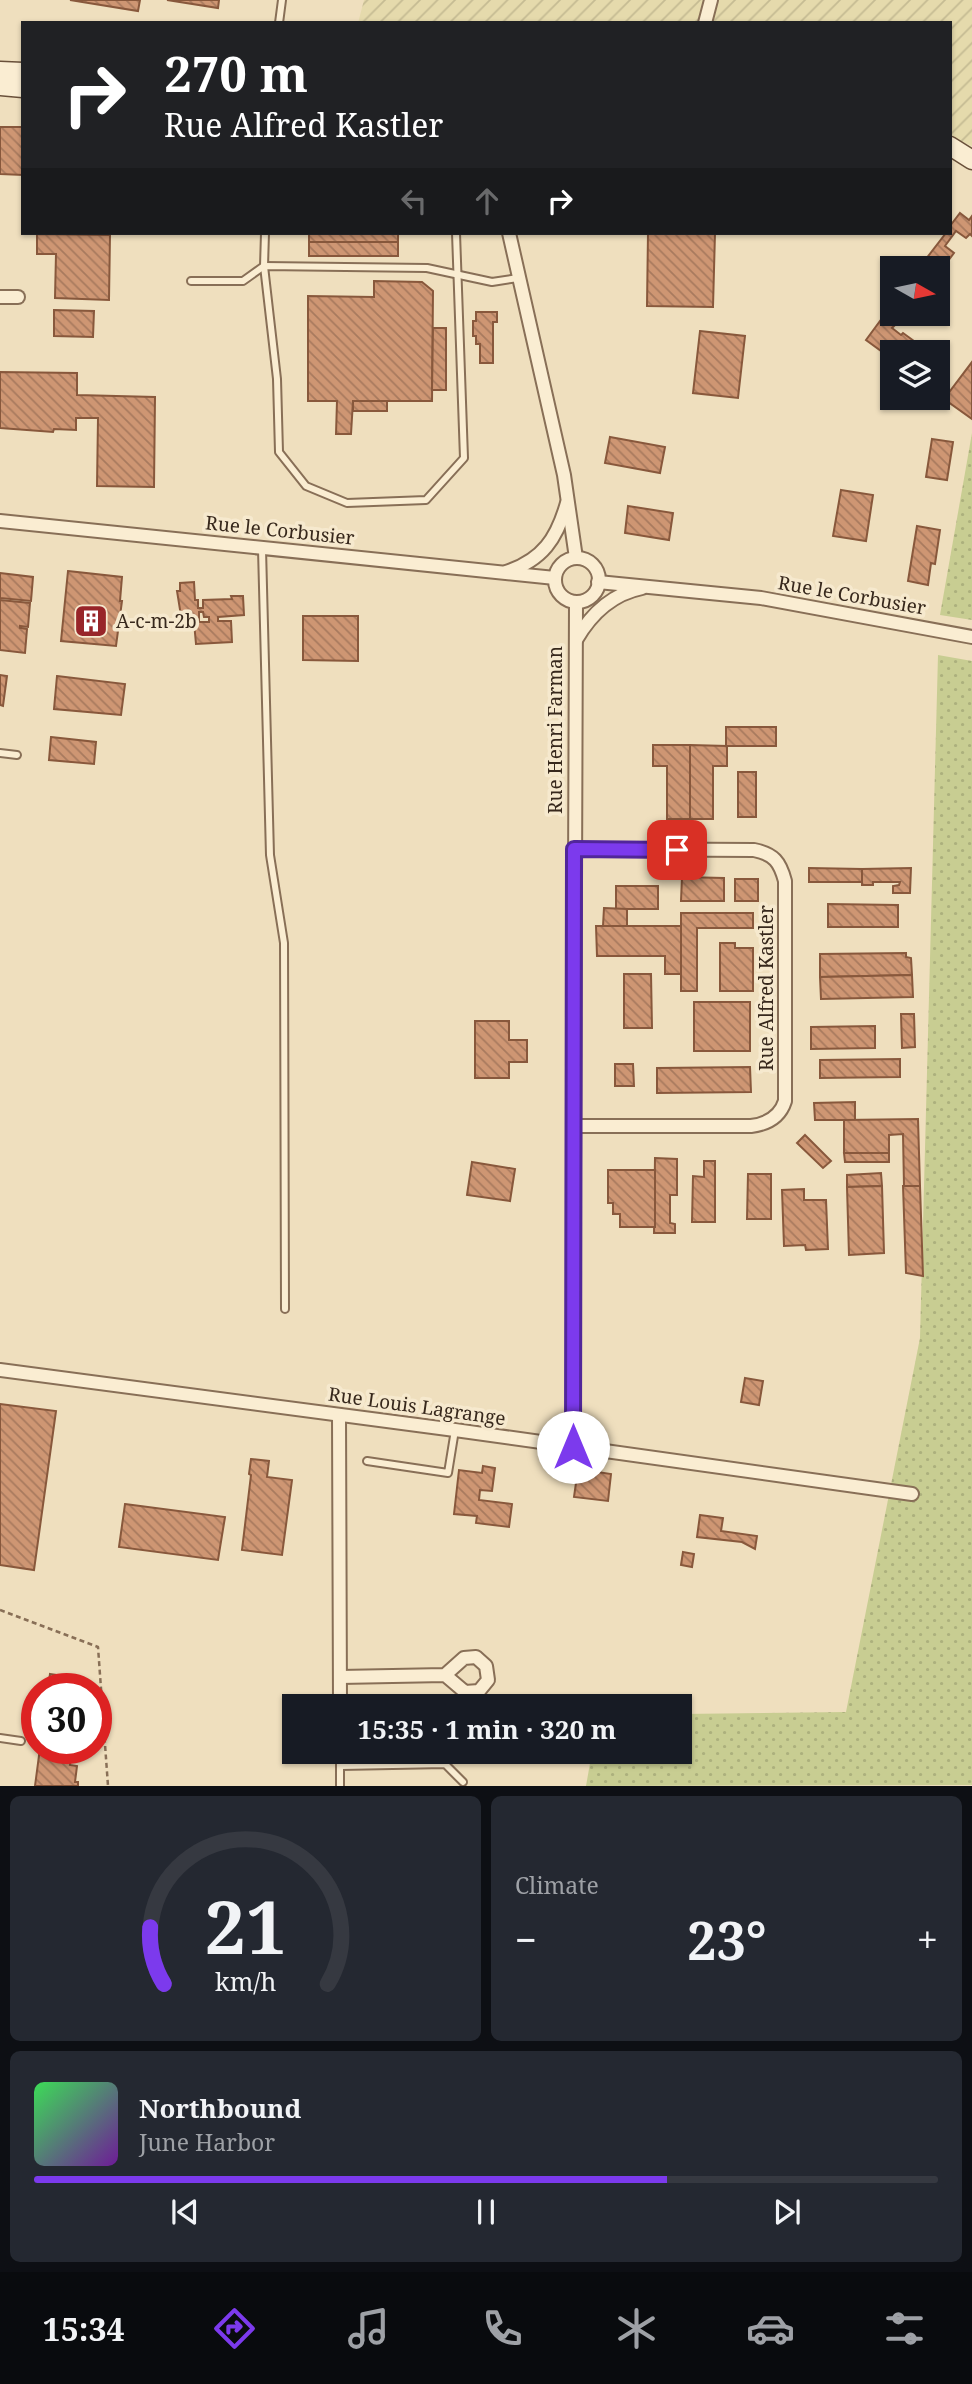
<!DOCTYPE html>
<html lang="en">
<head>
<meta charset="utf-8">
<style>
  body { margin:0; font-family:"Noto Serif",serif; background:#242831; color:#f1f3f6; height:100vh; display:flex; flex-direction:column; font-size:26px; white-space:nowrap }
  * { box-sizing:border-box; margin:0 }
  p { font-size:23px; color:#9ea1a6 }
  .icon { flex:none; width:38px; height:38px; fill:none; stroke:currentColor; stroke-width:2; stroke-linecap:round; stroke-linejoin:round }
  .map { position:relative; height:1786px; overflow:hidden }
  .details { display:flex; flex-direction:column; gap:10px; padding:10px; background:#0d0f14; flex:1 }
  .details>* { flex:none }
  .banner { position:absolute; left:21px; top:21px; width:931px; height:214px; border-radius:0px; box-shadow:0 2px 5px #0004; background:#202124; color:#fff; overflow:hidden }
  .needle { width:46px; rotate:99deg }
  .tools { position:absolute; left:880px; top:256px; display:grid; gap:14px }
  .tools a { display:grid; place-items:center; width:70px; height:70px; border-radius:0px; background:#171b24; box-shadow:0 2px 5px #0004; font-size:35px }
  .speed { position:absolute; left:21px; top:1673px; display:flex; gap:14px; font-size:35px; font-weight:700; text-align:center }
  .speed>* { display:grid; place-content:center; width:91px; height:91px; border-radius:50%; background:#171b24; box-shadow:0 2px 5px #0004; line-height:1 }
  .speed .limit { border:10px solid #d22; background:#fff; color:#111 }
  .pin { position:absolute; display:grid; place-items:center; width:60px; height:60px; color:#fff; margin:-30px; border-radius:14px; box-shadow:0 4px 10px #0006 }
  .me { position:absolute; width:77px; margin:-38px; rotate:0deg; stroke-linejoin:round; filter:drop-shadow(0 0 5px #0008) }
  .turn { display:flex; align-items:center; gap:24px; height:147px; padding:0 28px; font-size:32px }
  .turn .icon { width:91px; height:91px; stroke-width:2.5 }
  .turn b { display:block; font-size:49px; line-height:60px }
  .lanes { display:flex; align-items:center; height:66px; padding:0 28px; background:#0003; justify-content:center; gap:35px; direction:ltr }
  .lanes .off { opacity:.35 }
  .big { font-size:52px; font-weight:700; line-height:1.1 }
  .details .card { flex:1; display:flex; flex-direction:column; justify-content:center; gap:10px; min-width:0; padding:0 24px; border-radius:10px; background:#242831 }
  .details .dial { align-items:center; gap:0 }
  .dial svg { height:182px; overflow:visible; fill:none; stroke:#363941; stroke-width:7; stroke-linecap:round; text-anchor:middle }
  .dial text { fill:#f1f3f6; stroke:none }
  .song { display:flex; align-items:center; gap:21px }
  .cover { width:84px; height:84px; border-radius:10px; background:linear-gradient(135deg,hsl(130 70% 55%),hsl(280 70% 35%)) }
  .played { height:7px; border-radius:4px; background:linear-gradient(90deg,#7c3aed 70%,#363941 70%) }
  .keys { display:flex; justify-content:space-around; direction:ltr }
  .heat { display:flex; justify-content:space-between; align-items:center; font-size:38px; direction:ltr }
  .details .tiles { flex:1; display:grid; gap:10px; grid-template-columns:1fr 1fr }
  .card:last-child { grid-column:span 2 }
  .trip { position:absolute; left:282px; top:1694px; width:410px; height:70px; border-radius:0px; background:#171b24; box-shadow:0 2px 5px #0004; font-weight:700; line-height:70px; text-align:center }
  .tab-bar { display:flex; height:112px; justify-content:space-around; align-items:center; background:#090b0e; color:#9ea1a6 }
  .tab-bar .icon { width:49px; height:49px }
  .tab-bar .selected { color:#7c3aed }
  .tab-bar b { font-size:32px; color:#f1f3f6 }
  .map>svg:first-child { display:block }
</style>
</head>
<body>
<div class="map">
<svg width="972" height="1786" viewBox="0 0 972 1786">
  <defs>
    <pattern id="farmland-furrows" width="10" height="10" patternUnits="userSpaceOnUse" patternTransform="scale(1.75)"><rect width="10" height="10" fill="#e5daac"/><path d="M-1 1l2-2M0 10L10 0M9 11l2-2" fill="none" stroke="#c5bb93"/></pattern>
    <pattern id="grass-dots" width="8" height="8" patternUnits="userSpaceOnUse" patternTransform="scale(1.75)"><rect width="8" height="8" fill="#c8cd92"/><path d="M2 2h.1M6 6h.1" fill="none" stroke="#acb07d" stroke-width="1.8" stroke-linecap="round"/></pattern>
    <pattern id="building-back-hatch" width="6" height="6" patternUnits="userSpaceOnUse" patternTransform="scale(1.75)"><rect width="6" height="6" fill="#ce9673"/><path d="M-1 5l2 2M0 0l6 6M5-1l2 2" fill="none" stroke="#a87a5e"/></pattern>
  </defs>
  <rect width="100%" height="100%" fill="#efdfbe"/>
  <polygon fill="url(#farmland-furrows)" points="364,0 972,0 972,146 950,137 950,23 358,23"/>
  <g fill="url(#grass-dots)">
    <polygon points="972,433 972,620 940,615"/>
    <polygon points="938,655 972,661 972,1785 586,1786 592,1752 679,1752 679,1714 846,1712 920,1338"/>
  </g>
  <g fill="url(#building-back-hatch)" stroke="#88583c" stroke-width="2">
    <polygon points="70,0 140,0 138,11"/>
    <polygon points="167,0 219,0 218,8"/>
    <polygon points="0,127 23,127 23,175 0,174"/>
    <polygon points="960,213 969,220 972,216 972,236 970,234 966,238 956,231 945,246 954,253 938,274 938,268 919,268 946,233 950,233 950,226"/>
    <rect x="309" y="233" width="89" height="9"/>
    <polygon points="648,233 715,233 713,307 647,306"/>
    <polygon points="37,234 110,235 109,300 55,298 56,254 37,254"/>
    <rect x="309" y="242" width="89" height="14"/>
    <polygon points="374,281 422,282 433,291 432,401 353,401 351,434 336,434 337,401 308,401 308,296 374,297"/>
    <polygon points="54,310 94,311 93,337 54,336"/>
    <polygon points="476,312 497,312 497,322 493,322 493,363 480,363 480,344 476,344 476,336 473,336 473,321 476,321"/>
    <polygon points="883,317 894,326 892,328 901,335 903,333 929,352 892,352 892,359 866,340"/>
    <polygon points="433,328 446,328 446,390 432,390"/>
    <polygon points="700,331 745,336 738,398 693,393"/>
    <polygon points="972,362 972,419 944,399"/>
    <polygon points="0,372 77,373 77,395 155,397 154,487 97,486 98,418 76,418 76,430 54,429 53,432 0,428"/>
    <rect x="353" y="401" width="34" height="10"/>
    <polygon points="610,437 665,447 660,473 605,463"/>
    <polygon points="932,439 953,442 947,480 926,477"/>
    <polygon points="841,490 873,495 866,541 833,536"/>
    <polygon points="628,506 673,513 669,540 625,533"/>
    <polygon points="917,526 940,530 935,564 931,563 928,585 908,581"/>
    <polygon points="68,571 122,577 120,601 122,601 116,646 61,641"/>
    <polygon points="0,573 33,577 31,601 0,598"/>
    <polygon points="194,582 195,600 198,600 198,608 203,608 203,600 232,599 231,596 243,596 244,615 218,617 218,621 231,621 232,642 196,644 194,622 209,622 209,617 204,617 203,612 199,612 199,621 182,622 177,591 180,591 180,583"/>
    <polygon points="0,600 30,603 28,627 20,626 20,628 27,629 25,653 0,650"/>
    <polygon points="303,616 358,616 358,661 303,660"/>
    <polygon points="0,675 7,676 3,706 0,705"/>
    <polygon points="57,676 125,684 121,715 54,709"/>
    <rect x="726" y="727" width="50" height="19"/>
    <polygon points="51,737 96,742 94,764 49,760"/>
    <polygon points="653,745 690,745 690,819 667,819 667,766 653,766"/>
    <polygon points="690,745 727,746 727,766 713,766 713,819 690,819"/>
    <rect x="738" y="772" width="18" height="45"/>
    <polygon points="809,868 862,869 862,882 809,882"/>
    <polygon points="911,868 910,893 893,893 893,886 899,885 900,882 873,882 873,885 862,885 862,869"/>
    <polygon points="682,877 724,878 724,901 681,901"/>
    <rect x="735" y="879" width="23" height="22"/>
    <rect x="616" y="886" width="42" height="23"/>
    <polygon points="828,904 898,905 898,927 828,927"/>
    <polygon points="604,908 627,909 627,926 603,926"/>
    <polygon points="681,913 753,913 753,928 697,928 697,991 681,991"/>
    <polygon points="596,926 681,926 681,974 665,974 665,956 597,956"/>
    <polygon points="720,943 735,943 735,948 753,948 753,991 720,991"/>
    <polygon points="906,953 906,957 911,958 912,975 820,977 820,954"/>
    <polygon points="624,974 651,974 652,1028 624,1028"/>
    <polygon points="912,975 913,997 821,999 820,977"/>
    <rect x="694" y="1002" width="56" height="49"/>
    <polygon points="901,1014 914,1014 915,1047 902,1048"/>
    <polygon points="475,1021 509,1021 509,1040 527,1040 527,1062 509,1062 509,1078 475,1078"/>
    <polygon points="875,1026 875,1048 811,1049 811,1027"/>
    <polygon points="900,1059 900,1077 820,1078 820,1060"/>
    <polygon points="615,1064 633,1064 634,1086 615,1086"/>
    <polygon points="750,1067 751,1092 657,1093 657,1068"/>
    <polygon points="855,1102 855,1120 815,1120 814,1103"/>
    <polygon points="918,1119 920,1186 904,1186 903,1134 889,1135 889,1153 844,1153 844,1120"/>
    <polygon points="805,1135 831,1161 823,1168 797,1143"/>
    <polygon points="844,1153 889,1153 889,1162 845,1162"/>
    <polygon points="655,1158 677,1159 677,1195 670,1195 670,1223 675,1224 675,1233 654,1233"/>
    <polygon points="704,1161 715,1161 715,1222 692,1222 693,1176 704,1177"/>
    <polygon points="472,1162 515,1169 510,1201 467,1195"/>
    <polygon points="608,1170 655,1170 655,1227 620,1227 620,1214 613,1214 613,1203 608,1203"/>
    <polygon points="881,1173 882,1186 847,1187 847,1175"/>
    <polygon points="748,1174 771,1174 771,1219 747,1219"/>
    <polygon points="882,1186 884,1253 849,1255 847,1187"/>
    <polygon points="903,1186 920,1186 923,1276 906,1273"/>
    <polygon points="804,1189 804,1200 826,1200 828,1249 806,1250 805,1245 784,1246 782,1190"/>
    <polygon points="745,1378 763,1381 759,1405 741,1402"/>
    <polygon points="0,1404 56,1411 34,1570 0,1565"/>
    <polygon points="251,1459 269,1461 267,1477 292,1480 282,1555 242,1550 251,1475 249,1474"/>
    <polygon points="483,1466 495,1468 492,1491 480,1490 479,1500 512,1504 509,1527 476,1523 477,1516 454,1514 459,1470 482,1473"/>
    <polygon points="578,1469 611,1474 608,1501 574,1497"/>
    <polygon points="125,1504 225,1517 218,1560 119,1547"/>
    <polygon points="700,1515 723,1518 721,1531 757,1536 755,1549 742,1542 697,1537"/>
    <polygon points="683,1552 694,1554 692,1567 681,1565"/>
    <polygon points="50,1674 71,1677 69,1689 48,1689"/>
    <polygon points="40,1748 72,1748 70,1765 77,1766 75,1782 78,1782 78,1786 35,1786"/>
  </g>
  <g fill="none" stroke-linecap="round" stroke-linejoin="round">
    <g stroke="#886f57" stroke-width="10">
      <g id="lane">
        <polyline points="279,23 282,0"/>
        <polyline points="265,233 264,266 277,379 279,452 306,486 347,503 426,500 464,458 456,233"/>
        <polyline points="191,281 243,281 264,266 427,268 492,282 518,278"/>
        <polyline points="262,549 270,855 284,943 285,1309"/>
        <polyline points="0,753 17,755"/>
        <polyline points="367,1461 448,1473 455,1430"/>
        <polyline points="0,1738 21,1741"/>
        <polyline points="340,1752 340,1786"/>
        <polyline points="340,1766 445,1764 463,1782"/>
      </g>
    </g>
    <g stroke="#886f57" stroke-width="16">
      <g id="street">
        <polyline points="705,23 711,0"/>
        <polyline points="509,233 564,475 576,558"/>
        <polyline points="0,297 18,297"/>
        <polyline points="0,521 555,578"/>
        <circle cx="577" cy="580" r="22"/>
        <path d="M506,572C543,560 557,538 567,503"/>
        <polyline points="598,582 761,598 972,637"/>
        <path d="M576,640C591,614 612,594 642,588"/>
        <path d="M574,1126H751C767,1124 780,1117 785,1101V881C780,862 774,854 754,850L574,849"/>
        <polyline points="0,1370 455,1430 912,1494"/>
        <polyline points="339,1415 340,1700"/>
        <polyline points="573,1447 576,602"/>
        <polyline points="340,1677 445,1675 465,1692 479,1691 488,1680 486,1666 476,1657 464,1658 445,1675"/>
      </g>
    </g>
    <g stroke="#69503a" stroke-width="21">
      <g id="secondary">
        <polyline points="0,71 23,72"/>
        <polyline points="0,86 23,88"/>
        <polyline points="950,146 972,160"/>
      </g>
    </g>
    <polyline stroke="#886f57" stroke-width="2.5" stroke-dasharray="5 3.5" stroke-linecap="butt" points="0,1610 98,1647 108,1786"/>
    <use href="#lane" stroke="#faedd2" stroke-width="6"/>
    <use href="#street" stroke="#faedd2" stroke-width="12"/>
    <use href="#secondary" stroke="#faedd2" stroke-width="18"/>
  </g>
  <g fill="none" stroke-linecap="round" stroke-linejoin="round">
    <g stroke="#51269a" stroke-width="18">
      <polyline id="route" points="573,1447 574,849 677,850"/>
    </g>
    <use href="#route" stroke="#7c3aed" stroke-width="12"/>
  </g>
  <defs>
    <g id="building-square" transform="scale(1.75)"><rect x="-9" y="-9" width="18" height="18" rx="4" fill="#982529" stroke="#f6e9ce"/><path d="M-4-6H4V6H1V3H-1V6H-4ZM-2.5-4.3h1.7v1.8h-1.7ZM.8-4.3h1.7v1.8H.8ZM-2.5-1h1.7V.8h-1.7ZM.8-1h1.7V.8H.8Z" fill="#fff"/></g>
  </defs>
  <g fill-rule="evenodd">
    <use href="#building-square" x="91" y="621"/>
  </g>
  <g text-anchor="middle" dominant-baseline="central" stroke-width="7" stroke-linejoin="round" paint-order="stroke">
    <g font-size="19" fill="#37281c" stroke="#f6e9ce">
      <text transform="translate(280 530) rotate(6)">Rue le Corbusier</text>
      <text transform="translate(852 595) rotate(10)">Rue le Corbusier</text>
      <text transform="translate(555 730) rotate(-90)">Rue Henri Farman</text>
      <text transform="translate(766 988) rotate(-90)">Rue Alfred Kastler</text>
      <text transform="translate(417 1406) rotate(8)">Rue Louis Lagrange</text>
    </g>
    <g font-size="19" fill="#37281c" stroke="#f6e9ce" text-anchor="start">
      <text x="116" y="621">A-c-m-2b</text>
    </g>
  </g>
</svg>
<div class="tools">
<a><svg class="needle" viewBox="-14 -14 28 28"><path d="M0-13l5 13h-10z" fill="#e53935"/><path d="M0 13l5-13h-10z" fill="#9ea1a6"/></svg></a>
<a><svg class="icon" aria-label="layers" viewBox="0 0 24 24"><path d="M12 4l9 5-9 5-9-5zM3 14l9 5 9-5"/></svg></a>
</div>
<div class="speed"><div class="limit">30</div></div>
<div class="pin" style="left:677px;top:850px;background:#d93025"><svg class="icon" aria-label="arrive" viewBox="0 0 24 24"><path d="M6 21V4h12l-3 4 3 4H6"/></svg></div>
<svg class="me" style="left:573px;top:1447px" viewBox="-20 -20 40 40"><circle r="19" fill="#fff"/><path d="M0-13L10 11 0 6-10 11z" fill="#7c3aed"/></svg>
<div class="trip">15:35 · 1 min · 320 m</div>
<div class="banner">
<div class="turn"><svg class="icon" aria-label="right" viewBox="0 0 24 24"><path d="M7 20v-9h11M14 6l5 5-5 5"/></svg><div><b>270 m</b>Rue Alfred Kastler</div></div>
<div class="lanes"><svg class="icon off" aria-label="left" viewBox="0 0 24 24"><path d="M17 20v-9H6M10 6l-5 5 5 5"/></svg><svg class="icon off" aria-label="ahead" viewBox="0 0 24 24"><path d="M12 20V5M6 11l6-6 6 6"/></svg><svg class="icon" aria-label="right" viewBox="0 0 24 24"><path d="M7 20v-9h11M14 6l5 5-5 5"/></svg></div>
</div>
</div>
<section class="details">
<div class="tiles">
<div class="card dial"><svg viewBox="0 0 100 80">
<path d="M14 69A42 42 0 1 1 86 69"/>
<path d="M14 69A42 42 0 0 1 8 44" stroke="#7c3aed"/>
<text x="50" y="56" font-size="32" font-weight="700">21</text>
<text x="50" y="72" font-size="11">km/h</text>
</svg></div>
<div class="card"><p>Climate</p>
<div class="heat"><a>−</a><b class="big">23°</b><a>+</a></div>
</div>
<div class="card">
<div class="song"><i class="cover"></i><div><b>Northbound</b><p>June Harbor</p></div></div>
<div class="played"></div>
<div class="keys"><svg class="icon" aria-label="previous" viewBox="0 0 24 24"><path d="M18 5L8 12l10 7zM5 5v14"/></svg><svg class="icon" aria-label="pause" viewBox="0 0 24 24"><path d="M8 5v14M16 5v14"/></svg><svg class="icon" aria-label="next" viewBox="0 0 24 24"><path d="M6 5l10 7-10 7zM19 5v14"/></svg></div>
</div>
</div>
</section>
<nav class="tab-bar">
<b>15:34</b>
<svg class="icon selected" aria-label="directions" viewBox="0 0 24 24"><path d="M12 3l9 9-9 9-9-9zM9 14v-3h6M13 9l2 2-2 2"/></svg>
<svg class="icon" aria-label="music" viewBox="0 0 24 24"><path d="M9 18V5l10-2v13"/><circle cx="6" cy="18" r="3"/><circle cx="16" cy="16" r="3"/></svg>
<svg class="icon" aria-label="phone" viewBox="0 0 24 24"><path d="M5 4h4l2 5-3 2q2 4 5 5l2-3 5 2v4C11 20 4 13 5 4z"/></svg>
<svg class="icon" aria-label="climate" viewBox="0 0 24 24"><path d="M12 3v18M4 7l16 10M4 17L20 7"/></svg>
<svg class="icon" aria-label="car" viewBox="0 0 24 24"><path d="M5 17H2v-5l4-1 3-4h7l3 4 3 1v5h-3M9 17h6M6 11h13"/><circle cx="7" cy="17" r="2"/><circle cx="17" cy="17" r="2"/></svg>
<svg class="icon" aria-label="filters" viewBox="0 0 24 24"><path d="M4 7h16M4 17h16"/><circle cx="9" cy="7" r="2"/><circle cx="15" cy="17" r="2"/></svg>
</nav>
</body>
</html>
